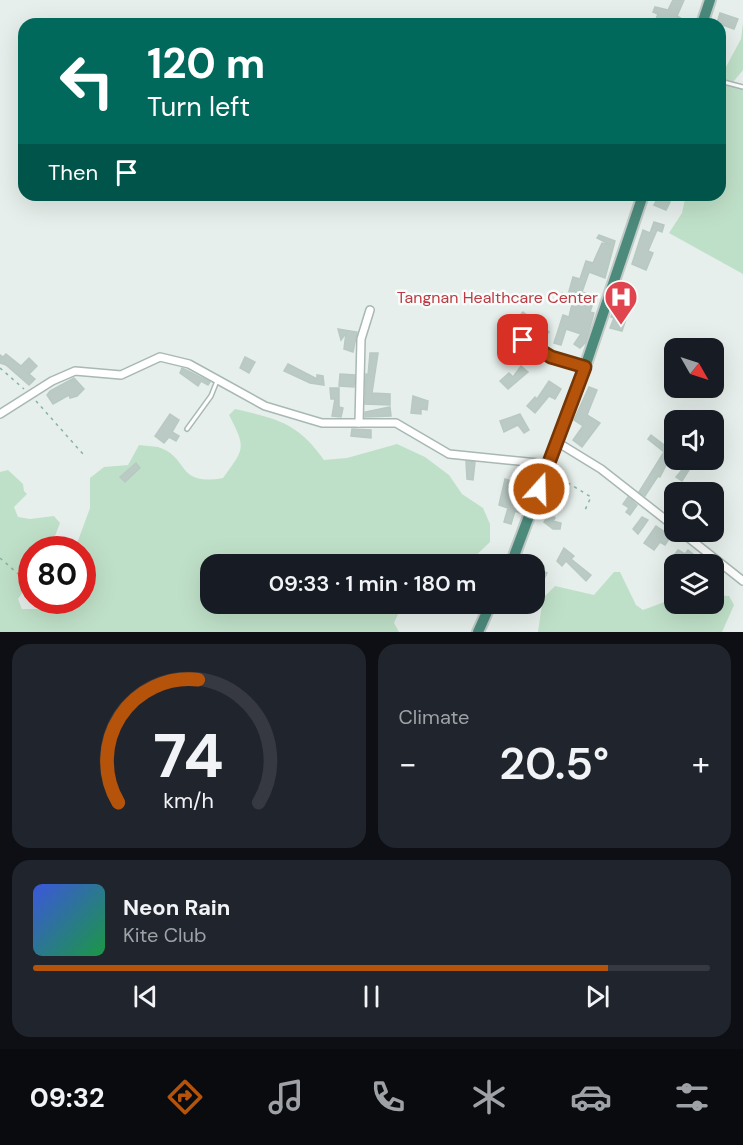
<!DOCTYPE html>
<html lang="en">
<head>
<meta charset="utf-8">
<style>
  body { margin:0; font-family:"DM Sans",sans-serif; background:#20242c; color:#f1f3f6; height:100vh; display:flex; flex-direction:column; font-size:22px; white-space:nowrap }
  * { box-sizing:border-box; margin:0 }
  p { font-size:20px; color:#9ea1a6 }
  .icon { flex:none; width:33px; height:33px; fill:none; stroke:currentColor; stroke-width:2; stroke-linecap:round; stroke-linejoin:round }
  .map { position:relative; height:632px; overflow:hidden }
  .sheet { display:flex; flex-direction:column; gap:12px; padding:12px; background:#0d0f14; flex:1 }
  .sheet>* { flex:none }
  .guide { position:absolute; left:18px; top:18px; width:708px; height:183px; border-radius:18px; box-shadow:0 6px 24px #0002; background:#00695c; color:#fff; overflow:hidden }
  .needle { width:39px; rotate:129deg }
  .tools { position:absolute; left:664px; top:338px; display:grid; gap:12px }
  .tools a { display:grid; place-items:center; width:60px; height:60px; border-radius:12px; background:#171b24; box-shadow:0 6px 24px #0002; font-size:30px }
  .speed { position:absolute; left:18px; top:536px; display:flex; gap:12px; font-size:30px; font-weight:700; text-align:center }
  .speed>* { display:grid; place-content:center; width:78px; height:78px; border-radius:50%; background:#171b24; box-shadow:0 6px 24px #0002; line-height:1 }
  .speed .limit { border:9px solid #d22; background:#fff; color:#111 }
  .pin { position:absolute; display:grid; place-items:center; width:51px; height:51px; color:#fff; margin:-26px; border-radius:12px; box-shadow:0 3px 9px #0006 }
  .me { position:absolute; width:66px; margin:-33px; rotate:20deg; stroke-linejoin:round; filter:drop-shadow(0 0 4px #0008) }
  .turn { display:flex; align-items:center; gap:21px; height:126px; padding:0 30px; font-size:27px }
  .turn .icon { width:78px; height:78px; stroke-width:2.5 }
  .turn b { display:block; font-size:42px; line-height:51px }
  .then { display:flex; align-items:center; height:57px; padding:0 30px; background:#0003; gap:12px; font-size:22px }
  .big { font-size:45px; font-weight:600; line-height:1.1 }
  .sheet .widget { flex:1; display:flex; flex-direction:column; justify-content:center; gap:9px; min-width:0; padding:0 21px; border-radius:18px; background:#20242c }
  .sheet .dial { align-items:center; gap:0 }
  .dial svg { height:156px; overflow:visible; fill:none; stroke:#363941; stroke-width:7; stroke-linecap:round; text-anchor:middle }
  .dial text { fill:#f1f3f6; stroke:none }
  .song { display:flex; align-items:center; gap:18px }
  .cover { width:72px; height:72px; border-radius:9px; background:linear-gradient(135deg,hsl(230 70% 55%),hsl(140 70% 35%)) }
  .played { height:6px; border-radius:3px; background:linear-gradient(90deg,#b45309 85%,#363941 85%) }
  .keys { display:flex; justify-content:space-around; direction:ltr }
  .heat { display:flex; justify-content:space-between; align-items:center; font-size:33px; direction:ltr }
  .sheet .tiles { flex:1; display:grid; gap:12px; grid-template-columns:1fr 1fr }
  .widget:last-child { grid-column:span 2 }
  .trip { position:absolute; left:200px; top:554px; width:345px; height:60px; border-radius:18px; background:#171b24; box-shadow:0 6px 24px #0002; font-weight:600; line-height:60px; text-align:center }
  .dock { display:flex; height:96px; justify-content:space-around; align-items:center; background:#090b0e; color:#9ea1a6 }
  .dock .icon { width:42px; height:42px }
  .dock .on { color:#b45309 }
  .dock b { font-size:27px; color:#f1f3f6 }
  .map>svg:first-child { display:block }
</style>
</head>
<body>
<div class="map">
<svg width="743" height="632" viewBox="0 0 743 632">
  <rect width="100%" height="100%" fill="#e6efeb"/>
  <polygon fill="#d4dfda" points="511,319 528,332 517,348 497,332 504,322"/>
  <g fill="#bfe0c8">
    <polygon points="743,23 743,70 733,82 743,84 743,274 669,233 682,213 686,195 720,195 720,78 741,39"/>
    <path d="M235,409C278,419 298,423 324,460L347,458L397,444L425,457L449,475L462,494L483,508L490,524V542L467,564H210V603H403L394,623L399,632H0V472L8,470L23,484L24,491L27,494L14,507L18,517L30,519L54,516L60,523L50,549H32L31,580L18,599L22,609H40L49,600H82V549H75L90,508V478L104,467L128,465L139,445C145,446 152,446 158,447C189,456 176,487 223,478C245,448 246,448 229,415Z"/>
    <polygon points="614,572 620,572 636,605 643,610 675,598 675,603 714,603 714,595 729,596 734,605 722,632 538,632 543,598 555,586 594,595"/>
  </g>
  <g fill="#bbcac4" stroke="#b8c9c2" stroke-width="1.5">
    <polygon points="673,0 684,0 677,16 690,24 654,24 658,14 653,12 655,7 668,10"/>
    <polygon points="720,13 738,19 734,29 717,23"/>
    <polygon points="658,197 670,202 666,210 654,205"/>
    <polygon points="654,222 664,225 662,232 657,230 648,251 653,253 646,270 632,264 643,230 650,233"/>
    <polygon points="599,235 615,241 605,278 589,272 582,292 595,297 590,312 594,313 586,342 580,348 574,344 581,334 566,329 561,345 554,343 563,315 569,317 572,304 559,300 562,293 568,295 573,277 580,279 586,261 593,263 602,243 611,245 597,238"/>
    <polygon points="619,293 633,298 622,331 610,328 614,318 611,317"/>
    <polygon points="523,312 549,332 542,341 516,320"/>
    <polygon points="338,329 357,332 353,352 344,349 346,333 341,340"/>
    <polygon points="370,353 378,353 372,393 390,394 390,405 365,404 366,374 368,375"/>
    <polygon points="6,354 21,366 29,358 37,366 29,374 35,379 29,385 6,365 0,363 0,355 3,357"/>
    <polygon points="245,357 255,362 249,373 240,368"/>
    <polygon points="288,364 317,379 317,375 323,376 324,385 310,383 284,371"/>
    <polygon points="521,366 528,372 508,389 500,381 509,373 513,377"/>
    <polygon points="182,368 210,382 208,385 201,381 198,386 180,373"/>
    <polygon points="340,374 355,375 354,387 339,386"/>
    <polygon points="74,378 84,389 77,396 70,398 69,395 53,404 47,395 50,391"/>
    <polygon points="549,381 561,389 555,399 549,396 535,413 527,406 535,397 537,399"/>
    <polygon points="589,387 597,390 587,415 600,423 582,447 573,440 583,426 574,420"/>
    <polygon points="330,388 339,388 339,407 343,408 341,417 332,416 335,399 331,399"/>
    <polygon points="413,396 428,401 427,410 421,409 421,414 411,413"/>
    <polygon points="390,407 391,416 365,417 365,412"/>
    <polygon points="170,414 179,420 172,432 179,436 176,441 169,437 164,443 155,436"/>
    <polygon points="520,414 529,430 524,433 518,425 504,432 500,421"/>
    <polygon points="352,429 371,430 371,438 351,436"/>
    <polygon points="651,435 667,447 668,445 675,448 660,477 658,476 645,496 639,492 664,452 648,439"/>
    <polygon points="691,459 696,459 682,481 676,477"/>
    <polygon points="466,461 475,462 473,480 467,479"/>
    <polygon points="136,463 140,468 125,482 120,477"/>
    <polygon points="505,479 512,481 509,495 525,502 520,513 515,511 511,524 504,522 508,508 499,505"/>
    <polygon points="628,497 637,505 630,515 626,512 629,508 623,504"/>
    <polygon points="550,514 555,518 553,521 561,523 560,529 553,529 544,522"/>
    <polygon points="642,517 648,520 638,534 633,529"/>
    <polygon points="656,526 671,536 665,545 660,542 654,550 644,543"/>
    <polygon points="564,548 574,556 571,559 591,575 586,581 566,561 562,566 557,561"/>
    <polygon points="678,550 685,554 688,550 699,559 694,564 675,564 672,573 665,568"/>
    <polygon points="534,561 544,566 542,571 547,573 543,581 534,577"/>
  </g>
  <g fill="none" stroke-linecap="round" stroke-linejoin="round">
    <g stroke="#a8b8b2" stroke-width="6">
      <g id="service">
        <polyline points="720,81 743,87"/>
        <polyline points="523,340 551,356 583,366"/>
        <polyline points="187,429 211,396 217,381"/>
      </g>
    </g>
    <g stroke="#a8b8b2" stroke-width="10">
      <g id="minor">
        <polyline points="0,414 52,381 75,371 121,375 160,357 189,364 265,406 322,423 396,423 449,454 548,464"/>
        <polyline points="359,423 361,339 370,310"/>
        <polyline points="557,442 601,469 675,527"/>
        <polyline points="680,531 743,581"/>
      </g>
    </g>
    <g stroke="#c2cac8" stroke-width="14">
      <g id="trunk">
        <polyline points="702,24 710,0"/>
        <polyline points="511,564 585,367 643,195"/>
        <polyline points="478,632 491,603"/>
      </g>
    </g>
    <g stroke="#86b3a5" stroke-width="1.5" stroke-dasharray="3 4.5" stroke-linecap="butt">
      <polyline points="0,368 24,389"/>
      <polyline points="36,401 83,454"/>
      <polyline points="555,475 591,497 585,510"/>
      <polyline points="0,558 32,586"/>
    </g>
    <use href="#service" stroke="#fff" stroke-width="3"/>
    <use href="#minor" stroke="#fff" stroke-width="7"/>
    <use href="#trunk" stroke="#4c8a7c" stroke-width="10"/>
  </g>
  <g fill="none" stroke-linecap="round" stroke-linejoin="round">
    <g stroke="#753606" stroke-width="15">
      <polyline id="route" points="523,340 551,357 585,367 539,489"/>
    </g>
    <use href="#route" stroke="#b45309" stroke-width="10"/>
  </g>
  <defs>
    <g id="hospital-pin" transform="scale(1.725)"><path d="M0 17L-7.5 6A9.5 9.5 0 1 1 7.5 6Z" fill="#e0444e" stroke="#f7fbf9"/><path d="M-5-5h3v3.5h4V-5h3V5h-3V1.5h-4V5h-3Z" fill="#fff"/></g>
  </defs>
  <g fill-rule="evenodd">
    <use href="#hospital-pin" x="621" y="297"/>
  </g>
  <g text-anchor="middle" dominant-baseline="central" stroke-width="5" stroke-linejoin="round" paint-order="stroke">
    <g font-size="16" fill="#be3a42" stroke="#f7fbf9" text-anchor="end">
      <text x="598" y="297">Tangnan Healthcare Center</text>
    </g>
  </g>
</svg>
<div class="tools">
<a><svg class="needle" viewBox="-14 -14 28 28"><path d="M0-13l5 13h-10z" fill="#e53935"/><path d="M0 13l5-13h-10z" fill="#9ea1a6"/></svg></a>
<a><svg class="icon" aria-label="sound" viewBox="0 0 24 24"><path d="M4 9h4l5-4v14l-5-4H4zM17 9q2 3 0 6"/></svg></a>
<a><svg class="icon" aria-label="search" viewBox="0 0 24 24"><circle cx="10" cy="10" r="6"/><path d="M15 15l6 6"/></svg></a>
<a><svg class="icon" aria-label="layers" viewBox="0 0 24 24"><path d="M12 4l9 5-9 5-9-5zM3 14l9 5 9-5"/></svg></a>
</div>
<div class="speed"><div class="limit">80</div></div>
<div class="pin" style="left:523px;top:340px;background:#d93025"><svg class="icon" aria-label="arrive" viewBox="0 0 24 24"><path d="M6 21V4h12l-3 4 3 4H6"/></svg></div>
<svg class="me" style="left:539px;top:489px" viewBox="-20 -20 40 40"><circle r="17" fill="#b45309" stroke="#fff" stroke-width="3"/><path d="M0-11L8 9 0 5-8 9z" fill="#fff"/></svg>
<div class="trip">09:33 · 1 min · 180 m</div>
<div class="guide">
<div class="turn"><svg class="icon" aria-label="left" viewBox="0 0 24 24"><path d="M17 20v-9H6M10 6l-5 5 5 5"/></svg><div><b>120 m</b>Turn left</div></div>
<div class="then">Then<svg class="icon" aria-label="arrive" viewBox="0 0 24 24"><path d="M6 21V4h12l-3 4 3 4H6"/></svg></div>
</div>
</div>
<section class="sheet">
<div class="tiles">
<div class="widget dial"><svg viewBox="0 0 100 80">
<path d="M14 69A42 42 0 1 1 86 69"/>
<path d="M14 69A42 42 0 0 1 55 6" stroke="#b45309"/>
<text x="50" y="56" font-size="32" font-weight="700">74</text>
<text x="50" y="72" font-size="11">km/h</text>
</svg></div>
<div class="widget"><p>Climate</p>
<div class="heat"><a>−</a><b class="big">20.5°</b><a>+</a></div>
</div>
<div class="widget">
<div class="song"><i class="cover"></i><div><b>Neon Rain</b><p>Kite Club</p></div></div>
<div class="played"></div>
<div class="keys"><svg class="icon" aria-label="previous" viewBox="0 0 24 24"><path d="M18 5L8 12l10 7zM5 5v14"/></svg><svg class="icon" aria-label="pause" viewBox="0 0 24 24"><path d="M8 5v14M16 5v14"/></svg><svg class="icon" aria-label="next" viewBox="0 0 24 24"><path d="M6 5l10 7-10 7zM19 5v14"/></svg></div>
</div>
</div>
</section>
<nav class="dock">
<b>09:32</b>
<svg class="icon on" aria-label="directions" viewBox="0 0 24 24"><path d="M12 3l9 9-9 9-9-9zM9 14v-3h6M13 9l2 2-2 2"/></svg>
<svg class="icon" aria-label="music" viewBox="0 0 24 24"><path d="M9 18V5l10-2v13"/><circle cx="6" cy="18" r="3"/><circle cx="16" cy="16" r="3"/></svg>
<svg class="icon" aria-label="phone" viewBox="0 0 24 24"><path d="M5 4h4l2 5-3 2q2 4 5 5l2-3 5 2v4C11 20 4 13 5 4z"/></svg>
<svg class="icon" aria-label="climate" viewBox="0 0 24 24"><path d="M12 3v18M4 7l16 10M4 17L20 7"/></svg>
<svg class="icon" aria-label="car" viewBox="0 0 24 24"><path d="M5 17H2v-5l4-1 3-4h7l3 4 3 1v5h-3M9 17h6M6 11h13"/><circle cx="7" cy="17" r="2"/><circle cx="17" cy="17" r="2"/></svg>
<svg class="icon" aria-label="filters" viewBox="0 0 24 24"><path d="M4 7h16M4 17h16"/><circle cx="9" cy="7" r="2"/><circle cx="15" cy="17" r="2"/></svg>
</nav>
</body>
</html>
